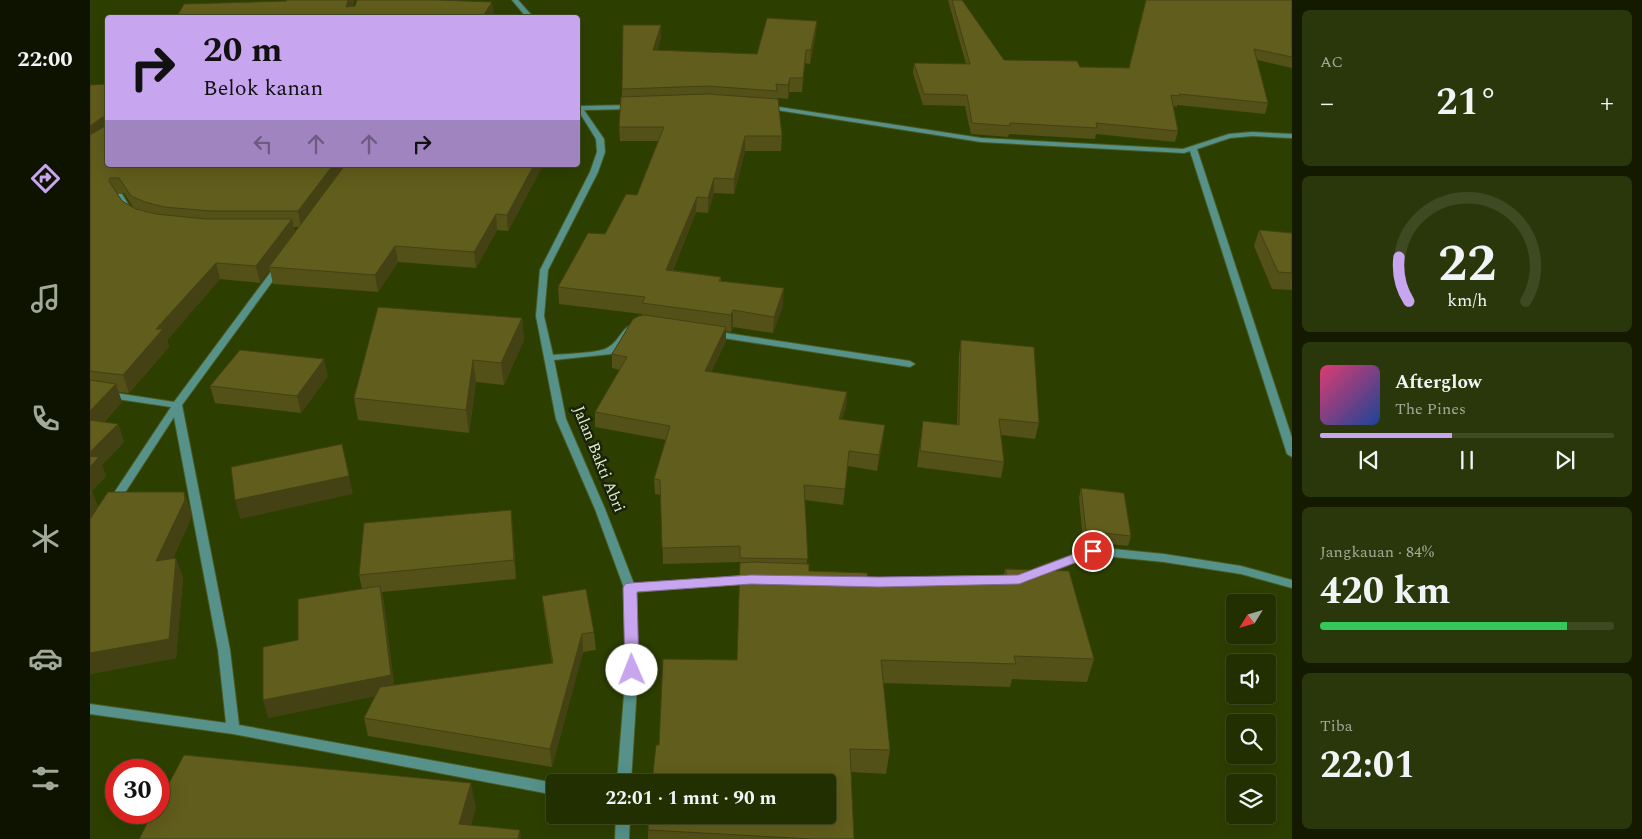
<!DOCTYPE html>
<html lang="id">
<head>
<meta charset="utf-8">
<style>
  body { margin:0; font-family:Spectral,serif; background:#2a370a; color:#f1f3f6; height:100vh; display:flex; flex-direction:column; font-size:19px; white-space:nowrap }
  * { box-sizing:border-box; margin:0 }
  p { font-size:16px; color:#a2a999 }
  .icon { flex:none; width:28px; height:28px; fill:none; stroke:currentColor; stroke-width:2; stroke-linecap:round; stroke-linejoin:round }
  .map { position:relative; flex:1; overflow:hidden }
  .details { display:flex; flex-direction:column; gap:10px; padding:10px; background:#131a00; width:350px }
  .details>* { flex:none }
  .banner { position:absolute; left:15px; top:15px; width:475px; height:152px; border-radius:5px; box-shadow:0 5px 20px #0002,0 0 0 1px #3f4a22; background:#c8a6ef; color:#111; overflow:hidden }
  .needle { width:32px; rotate:233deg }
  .buttons { position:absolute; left:1136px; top:594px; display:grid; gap:10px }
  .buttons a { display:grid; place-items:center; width:50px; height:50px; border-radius:5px; background:#222f00; box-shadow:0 5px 20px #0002,0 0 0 1px #3f4a22; font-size:25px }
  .speed { position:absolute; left:15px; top:759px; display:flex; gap:10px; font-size:25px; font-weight:700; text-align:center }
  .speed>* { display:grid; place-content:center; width:65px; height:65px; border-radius:50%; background:#222f00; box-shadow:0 5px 20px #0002,0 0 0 1px #3f4a22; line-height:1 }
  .speed .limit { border:8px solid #d22; background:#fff; color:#111 }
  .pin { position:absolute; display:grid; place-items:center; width:42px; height:42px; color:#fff; margin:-21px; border:2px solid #fff; border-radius:50%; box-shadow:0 1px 5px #0007 }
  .me { position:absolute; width:55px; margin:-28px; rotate:359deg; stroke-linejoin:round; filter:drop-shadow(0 0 4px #0008) }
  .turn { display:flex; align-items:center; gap:18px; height:105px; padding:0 15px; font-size:22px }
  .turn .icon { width:65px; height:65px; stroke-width:2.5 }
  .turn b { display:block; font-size:35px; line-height:42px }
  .lanes { display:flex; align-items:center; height:48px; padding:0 15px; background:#0003; justify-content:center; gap:25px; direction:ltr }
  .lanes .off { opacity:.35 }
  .big { font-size:38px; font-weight:700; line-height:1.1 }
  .details .widget { flex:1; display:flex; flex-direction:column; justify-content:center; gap:8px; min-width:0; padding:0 18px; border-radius:8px; background:#2a370a }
  .details .dial { align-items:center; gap:0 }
  .dial svg { height:130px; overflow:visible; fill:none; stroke:#3f4a22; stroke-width:7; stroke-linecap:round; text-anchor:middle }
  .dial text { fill:#f1f3f6; stroke:none }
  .song { display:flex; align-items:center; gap:15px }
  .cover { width:60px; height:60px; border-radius:8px; background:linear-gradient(135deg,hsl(340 70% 55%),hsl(220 70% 35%)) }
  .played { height:5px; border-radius:2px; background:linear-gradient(90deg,#c8a6ef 45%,#3f4a22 45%) }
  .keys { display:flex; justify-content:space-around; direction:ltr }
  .heat { display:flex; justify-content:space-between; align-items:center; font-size:28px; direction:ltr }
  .charge { height:8px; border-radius:4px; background:linear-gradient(90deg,#34c759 84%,#3f4a22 0) }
  .trip { position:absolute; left:456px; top:774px; width:290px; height:50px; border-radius:5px; background:#222f00; box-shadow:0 5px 20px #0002,0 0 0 1px #3f4a22; font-weight:700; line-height:50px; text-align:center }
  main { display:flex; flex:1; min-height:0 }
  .menu { display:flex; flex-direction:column; width:90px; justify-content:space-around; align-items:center; background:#0e1300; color:#a2a999 }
  .menu .icon { width:35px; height:35px }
  .menu .selected { color:#c8a6ef }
  .menu b { font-size:22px; color:#f1f3f6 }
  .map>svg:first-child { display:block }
</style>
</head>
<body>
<main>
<nav class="menu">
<b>22:00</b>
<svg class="icon selected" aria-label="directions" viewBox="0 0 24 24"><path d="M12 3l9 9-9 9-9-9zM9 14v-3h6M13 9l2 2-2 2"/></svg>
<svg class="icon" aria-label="music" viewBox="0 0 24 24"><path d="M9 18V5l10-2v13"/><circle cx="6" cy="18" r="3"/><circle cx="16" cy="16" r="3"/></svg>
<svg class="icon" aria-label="phone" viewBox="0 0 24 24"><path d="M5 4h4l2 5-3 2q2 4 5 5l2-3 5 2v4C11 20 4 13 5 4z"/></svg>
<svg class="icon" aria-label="climate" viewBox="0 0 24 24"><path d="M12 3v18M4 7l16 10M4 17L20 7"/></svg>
<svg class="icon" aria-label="car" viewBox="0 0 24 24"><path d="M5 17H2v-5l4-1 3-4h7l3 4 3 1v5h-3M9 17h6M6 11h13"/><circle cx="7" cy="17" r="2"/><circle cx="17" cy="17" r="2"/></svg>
<svg class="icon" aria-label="filters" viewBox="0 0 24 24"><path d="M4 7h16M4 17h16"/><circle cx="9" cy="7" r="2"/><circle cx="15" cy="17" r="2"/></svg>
</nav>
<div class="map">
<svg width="1202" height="839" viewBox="0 0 1202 839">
  <rect width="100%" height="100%" fill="#2d3f00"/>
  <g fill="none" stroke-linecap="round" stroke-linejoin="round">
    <g stroke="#4a5b21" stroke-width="2">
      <g id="minor">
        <polygon points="422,0 428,0 444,18 437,18"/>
        <path d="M488,104L491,106L542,105L545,107L542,109L494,110L514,139L515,152L508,172L458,270L454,316L463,355C474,354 509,353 517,348C532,340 529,327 550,321L554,324L542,331L530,347L521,354L464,360L476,419L515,509L544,584L662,575L666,576L668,579L666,582L662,583L546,592L548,670L541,782H527L536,670L534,588L505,509L466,419L446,316L450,270L500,172L507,152L506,139L488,110Z"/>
        <polygon points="676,105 891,138 1093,149 1139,134 1162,132 1202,134 1202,138 1162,136 1140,138 1107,149 1202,438 1202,457 1197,454 1100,151 1094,153 891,142 674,108 674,106"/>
        <polygon points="26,194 32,194 43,212 42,214 36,214 25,196"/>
        <polygon points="189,264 193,267 92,405 140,650 149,725 465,783 465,795 143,734 0,714 0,704 136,723 128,650 84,417 27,505 19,505 18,502 81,407 0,395 0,389 84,402 186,265"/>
        <polygon points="623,331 820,361 825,364 820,367 620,336 618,334"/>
        <polygon points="1003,547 1074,554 1151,566 1202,580 1202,588 1151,574 1074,562 1004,555 945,578 937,578 935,575 937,572"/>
        <polygon points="925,576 929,577 931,580 929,583 925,584 847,585 843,584 841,581 843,578 847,577"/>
        <polygon points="526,815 540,815 539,839 525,839"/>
      </g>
    </g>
    <use href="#minor" fill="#56928a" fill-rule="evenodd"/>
  </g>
  <g fill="#535018" fill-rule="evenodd">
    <polygon points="858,0 872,0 914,60 990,67 1039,68 1202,0 1202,68 1167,60 1178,103 1175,114 1087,105 1087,107 1083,106 1088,131 1085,142 1006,134 1005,139 919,134 918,137 881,134 875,106 833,105 823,73 824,63 876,64"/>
    <polygon points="571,25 571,38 567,50 667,54 726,34 720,64 715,63 712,92 699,92 698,99 687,98 692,136 691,151 655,151 644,194 624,193 618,213 606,212 583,270 631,277 631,281 693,305 683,333 643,327 641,332 636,331 636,341 621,372 757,392 756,407 752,419 793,440 787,471 758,466 753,505 715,500 717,564 719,571 778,578 912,583 915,569 1004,659 997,682 922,679 920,687 793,683 800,750 796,774 761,772 764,839 558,839 558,830 569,745 647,660 650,562 573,564 571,495 565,494 564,479 576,440 505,427 505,412 530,370 522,368 522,354 552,315 552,314 469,304 468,287 515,234 547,195 568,141 530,141 529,127 532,97 532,89"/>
    <path d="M18,84V165H453L418,231L407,230L386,268L308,262L288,292L183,284L180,270L170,283L130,279L77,340L79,347L39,393L28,392L32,402L14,422L28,424L34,442L12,465L16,476L1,492H2L8,507L94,492L100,510L101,518L83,558L93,577L86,658L0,674V85ZM27,193H34L43,207L32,201ZM204,227H209L205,233Z"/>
    <polygon points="1169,230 1202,233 1202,290 1182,289 1164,246"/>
    <polygon points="432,318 434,340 414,385 386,382 379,433 268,420 264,398"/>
    <polygon points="871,340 949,423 945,439 911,435 914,462 911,478 827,467 833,421 867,425 869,355"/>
    <polygon points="238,376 211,413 125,403 120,386"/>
    <polygon points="991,488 1041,536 1038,546 993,541 989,498"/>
    <polygon points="421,510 423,529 426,579 292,592 294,603 304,685 462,663 454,613 452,596 504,632 506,650 493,652 462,767 278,736 274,718 285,696 178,718 208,640 272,589 269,575"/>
  </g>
  <g fill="#444114">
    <polygon points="258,0 265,0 259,18 256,7"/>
    <polygon points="402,2 404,15 402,18 392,18"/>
    <polygon points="727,21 726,34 720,64 721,50"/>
    <polygon points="571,25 571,38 564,64 563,50"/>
    <polygon points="716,50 715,63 712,92 713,78"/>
    <polygon points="700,78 699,92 698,99 698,85"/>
    <polygon points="13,117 17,131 0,144 0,126"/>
    <polygon points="655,136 655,151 644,194 644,179"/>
    <polygon points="243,165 257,165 211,227 208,211"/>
    <polygon points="444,165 453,165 418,231 417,215"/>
    <polygon points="624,178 624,193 618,213 618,198"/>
    <polygon points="607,197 606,212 576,286 576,270"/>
    <polygon points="406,214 407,230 386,268 384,252"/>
    <polygon points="202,219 205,235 179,267 180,270 170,283 166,266"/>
    <polygon points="305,246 308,262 288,292 285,275"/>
    <polygon points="126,263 130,279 77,340 79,347 39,393 33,375 66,329"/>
    <polygon points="694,288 693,305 683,333 684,317"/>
    <polygon points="643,310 643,327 641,332 641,315"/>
    <polygon points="432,318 434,340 414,385 411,363"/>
    <polygon points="636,327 636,341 614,386 615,371"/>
    <polygon points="234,359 238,376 211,413 207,396"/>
    <polygon points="383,360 386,382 379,433 376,410"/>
    <polygon points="26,384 32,402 0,436 0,411"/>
    <polygon points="757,392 756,407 748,434 749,419"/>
    <polygon points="28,424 34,442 12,465 16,476 0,493 0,452"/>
    <polygon points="795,425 793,440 787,471 789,455"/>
    <polygon points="259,476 263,494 150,519 145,500"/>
    <polygon points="2,492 9,511 0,524 0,494"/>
    <polygon points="94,492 100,510 101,518 73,580 66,561"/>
    <polygon points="421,510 423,529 426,579 424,560"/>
    <polygon points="86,558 93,577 86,658 0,674 0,653"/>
    <polygon points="290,586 294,603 305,692 178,718 173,700"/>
    <polygon points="492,634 493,652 462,767 460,749"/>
    <polygon points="381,783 386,808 377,839 369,824"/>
    <polygon points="430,830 431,839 428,839"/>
  </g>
  <g fill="#615d1c" stroke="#444114">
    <polygon points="197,0 258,0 256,7 265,6 267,0 346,0 402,2 392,18 86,18 94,4 196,1"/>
    <polygon points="862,0 872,0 914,60 987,61 990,67 1039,68 1056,0 1202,0 1202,57 1164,49 1178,103 1089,94 1090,96 1081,95 1088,131 1006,123 1007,128 920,123 920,126 882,123 877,95 834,94 824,63 880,64"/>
    <polygon points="677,18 727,21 721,50 716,50 713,78 700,78 698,85 686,84 687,91 617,86 532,89 533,25 571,25 563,50 667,54"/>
    <polygon points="18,84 18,165 243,165 208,211 121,211 74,207 55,202 41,196 29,178 20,178 19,181 32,201 46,209 66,214 115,219 202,219 166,266 126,263 66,329 73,329 33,375 0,371 0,135 15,126 15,117 13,117 0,126 0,85"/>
    <polygon points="617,94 688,99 692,136 655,136 644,179 624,178 618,198 607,197 576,270 631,277 629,281 694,288 684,317 643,310 641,315 552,303 555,297 468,287 498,233 515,234 536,194 547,195 574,127 529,127 531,97"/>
    <polygon points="255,165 444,165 417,215 406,214 384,252 305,246 285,275 179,267"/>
    <polygon points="1169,230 1202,233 1202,273 1188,272"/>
    <polygon points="288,307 432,318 411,363 383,360 376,410 264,398"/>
    <polygon points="555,315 636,327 615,371 757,392 749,419 795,425 789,455 759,451 755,489 714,485 718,559 650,558 650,546 572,548 570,480 564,479 580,426 505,412 537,357 522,354 543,319 549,316"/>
    <polygon points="871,340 944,347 949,423 909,419 914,462 830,451 833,421 869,425"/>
    <polygon points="150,350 234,359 207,396 120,386"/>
    <polygon points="0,380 26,384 0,411"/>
    <polygon points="0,420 28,424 0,452"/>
    <polygon points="252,444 259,476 145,500 141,467"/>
    <polygon points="0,456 9,457 0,467"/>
    <polygon points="991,488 1034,493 1041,536 996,531"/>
    <polygon points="18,492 94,492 95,500 66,561 86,558 79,639 0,653 0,519"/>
    <polygon points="421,510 424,560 269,575 274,523"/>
    <polygon points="662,562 719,564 719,571 777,573 778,578 919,583 915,569 979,571 1004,659 924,656 926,664 791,660 800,750 760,749 764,839 722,839 558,830 559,815 738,815 738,782 562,782 566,745 569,745 573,659 647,660 650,563"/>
    <polygon points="290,586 301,675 173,700 173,647 208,640 208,599"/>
    <polygon points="496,589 504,632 492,634 460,749 274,718 290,687 463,663 452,596"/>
    <polygon points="94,755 381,783 369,824 430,830 428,839 49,839 63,812 69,812 69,802"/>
  </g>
  <polygon fill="#c8a6ef" stroke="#826c9b" points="1003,547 1008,548 1009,551 1008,554 929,584 789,587 661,584 547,592 549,670 547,673 542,675 537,673 535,670 533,588 535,584 540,583 661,575 789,577 928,575"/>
  <g text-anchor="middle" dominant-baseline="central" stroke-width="5" stroke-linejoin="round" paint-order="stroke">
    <g font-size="16" fill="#e0edcd" stroke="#1a230a">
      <text transform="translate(509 459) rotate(68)">Jalan Bakti Abri</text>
    </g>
  </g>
</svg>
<div class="buttons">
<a><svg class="needle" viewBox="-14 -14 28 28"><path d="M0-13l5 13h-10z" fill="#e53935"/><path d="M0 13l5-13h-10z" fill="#a2a999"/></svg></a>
<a><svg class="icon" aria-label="sound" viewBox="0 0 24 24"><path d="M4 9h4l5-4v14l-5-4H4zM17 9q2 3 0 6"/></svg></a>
<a><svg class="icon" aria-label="search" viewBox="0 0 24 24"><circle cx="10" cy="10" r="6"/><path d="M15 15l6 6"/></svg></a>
<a><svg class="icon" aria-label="layers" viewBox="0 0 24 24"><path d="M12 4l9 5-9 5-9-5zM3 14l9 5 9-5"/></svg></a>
</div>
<div class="speed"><div class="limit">30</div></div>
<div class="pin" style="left:1003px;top:551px;background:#d93025"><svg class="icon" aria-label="arrive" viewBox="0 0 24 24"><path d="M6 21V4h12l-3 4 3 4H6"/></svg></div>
<svg class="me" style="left:542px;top:670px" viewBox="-20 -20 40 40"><circle r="19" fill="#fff"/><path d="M0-13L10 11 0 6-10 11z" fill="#c8a6ef"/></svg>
<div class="trip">22:01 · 1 mnt · 90 m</div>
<div class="banner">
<div class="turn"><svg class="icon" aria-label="right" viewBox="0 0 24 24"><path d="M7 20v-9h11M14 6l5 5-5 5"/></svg><div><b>20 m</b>Belok kanan</div></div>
<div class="lanes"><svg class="icon off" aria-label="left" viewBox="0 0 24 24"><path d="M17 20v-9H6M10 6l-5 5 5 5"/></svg><svg class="icon off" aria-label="ahead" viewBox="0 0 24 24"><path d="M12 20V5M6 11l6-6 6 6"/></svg><svg class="icon off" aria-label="ahead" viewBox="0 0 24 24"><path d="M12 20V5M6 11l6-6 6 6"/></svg><svg class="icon" aria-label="right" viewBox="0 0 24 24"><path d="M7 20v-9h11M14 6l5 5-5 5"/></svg></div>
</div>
</div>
<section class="details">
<div class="widget"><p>AC</p>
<div class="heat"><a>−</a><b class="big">21°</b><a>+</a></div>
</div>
<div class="widget dial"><svg viewBox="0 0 100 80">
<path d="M14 69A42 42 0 1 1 86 69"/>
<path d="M14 69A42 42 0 0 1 8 42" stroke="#c8a6ef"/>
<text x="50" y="56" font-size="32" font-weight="700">22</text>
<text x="50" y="72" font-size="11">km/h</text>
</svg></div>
<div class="widget">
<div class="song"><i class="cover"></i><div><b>Afterglow</b><p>The Pines</p></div></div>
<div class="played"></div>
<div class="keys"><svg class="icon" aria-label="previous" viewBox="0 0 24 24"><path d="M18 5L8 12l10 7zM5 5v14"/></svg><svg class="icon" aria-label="pause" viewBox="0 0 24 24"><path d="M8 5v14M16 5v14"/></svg><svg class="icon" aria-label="next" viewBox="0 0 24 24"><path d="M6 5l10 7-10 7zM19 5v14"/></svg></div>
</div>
<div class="widget"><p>Jangkauan · 84%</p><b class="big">420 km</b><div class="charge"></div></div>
<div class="widget"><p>Tiba</p><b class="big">22:01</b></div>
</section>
</main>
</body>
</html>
